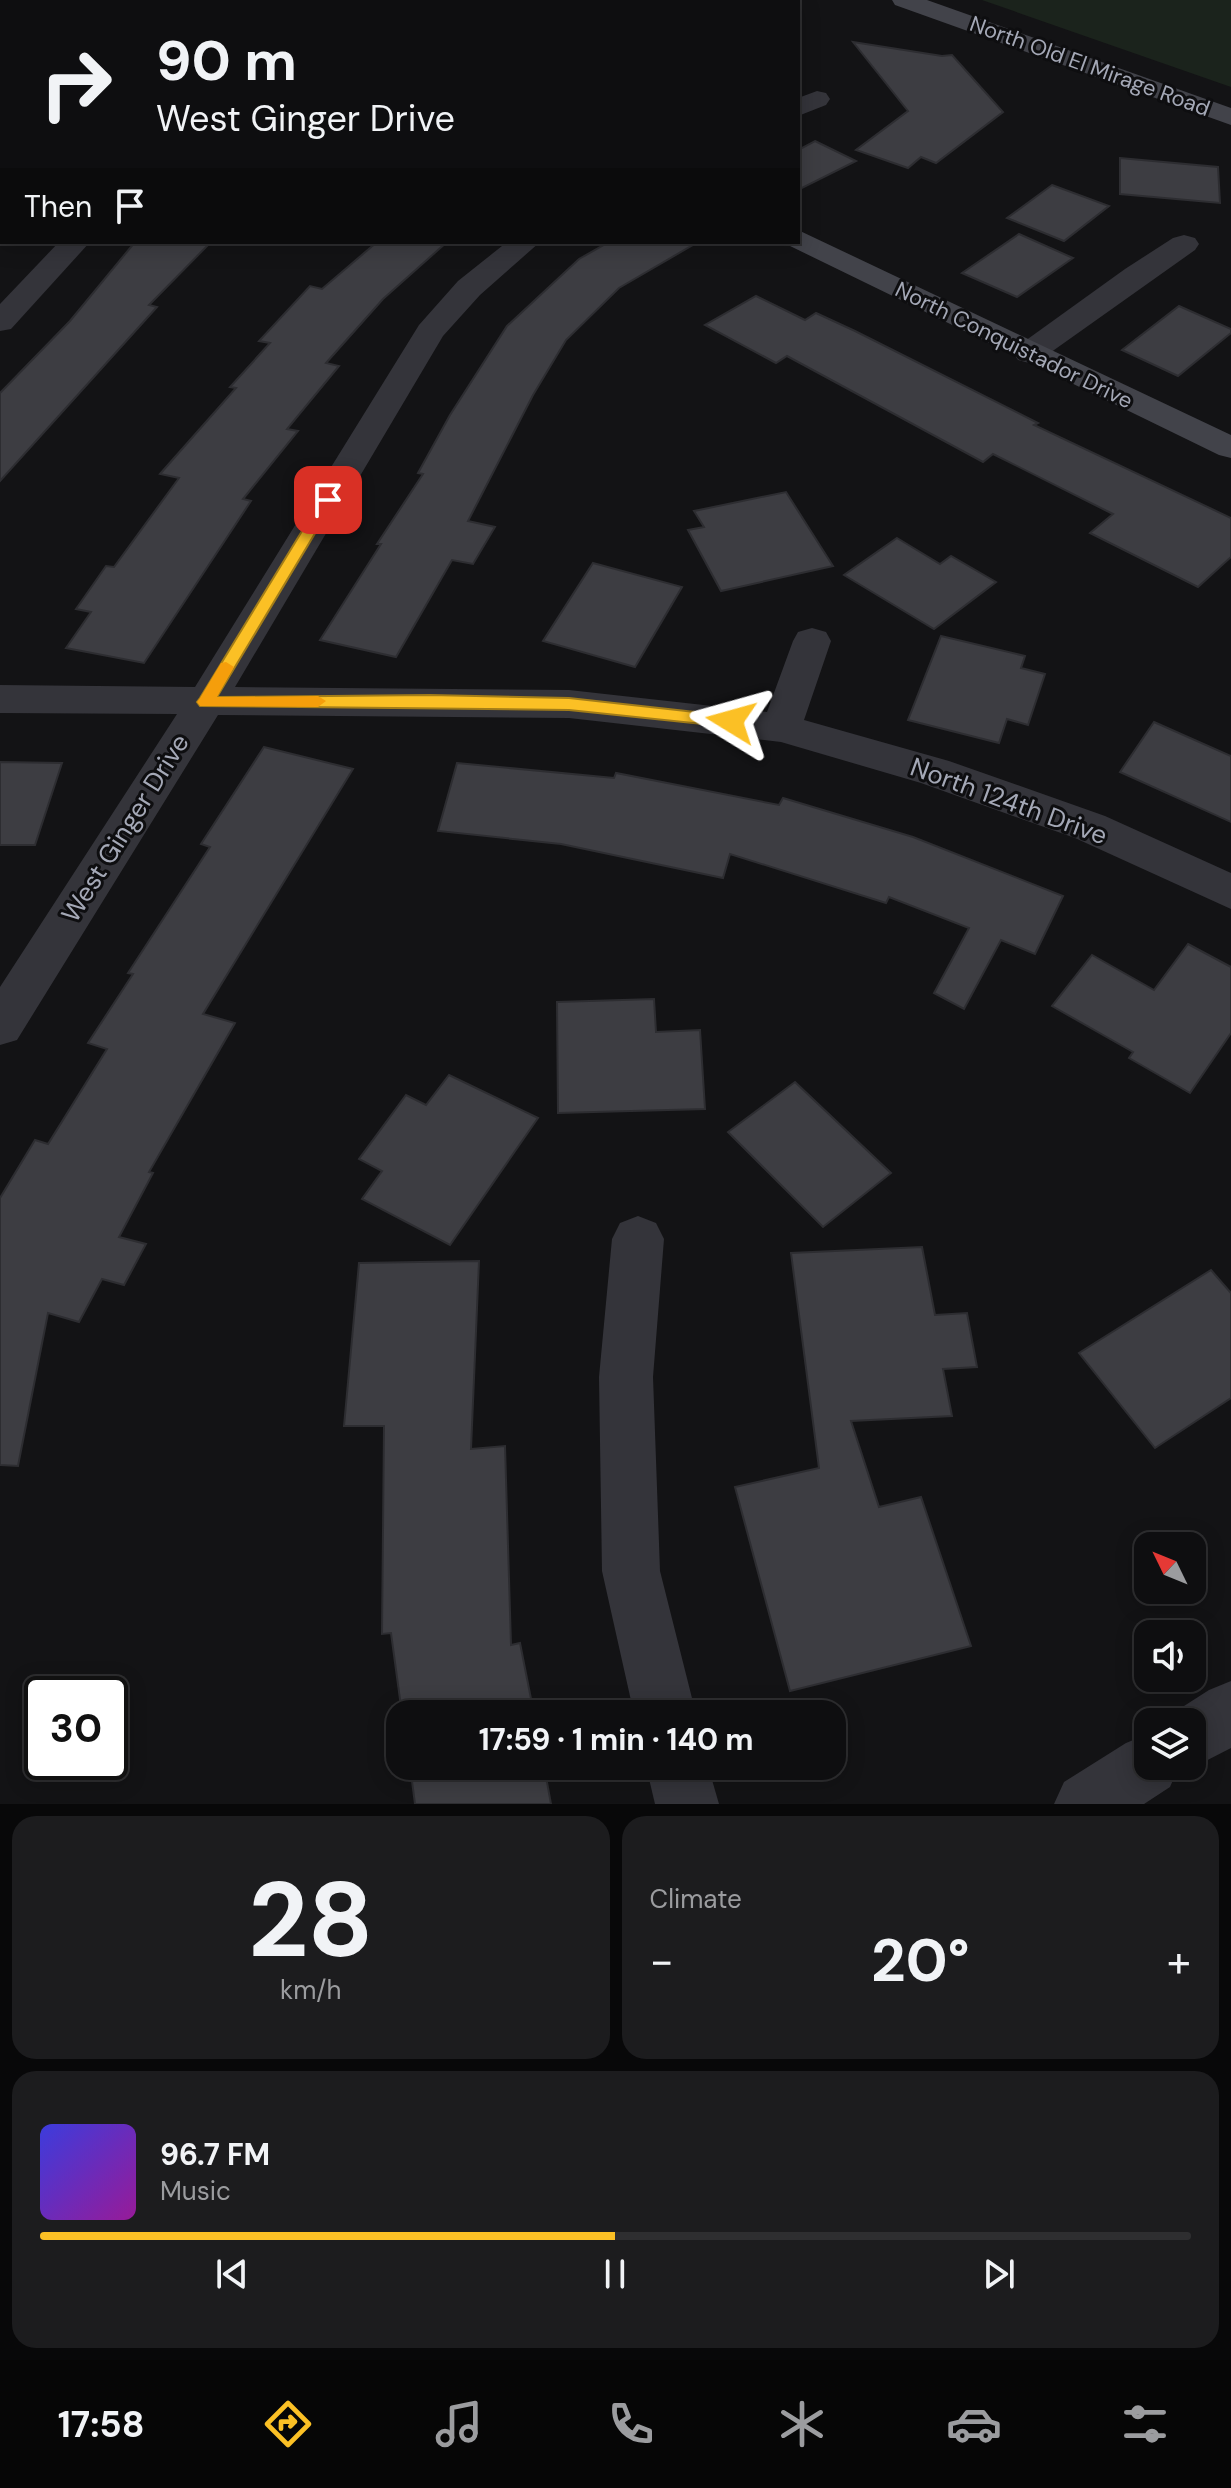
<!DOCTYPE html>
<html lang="en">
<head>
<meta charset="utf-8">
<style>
  body { margin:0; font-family:"DM Sans",sans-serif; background:#1c1c1e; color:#f1f3f6; height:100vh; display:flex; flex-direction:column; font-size:30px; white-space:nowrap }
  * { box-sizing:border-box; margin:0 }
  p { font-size:26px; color:#9b9c9f }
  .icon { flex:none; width:44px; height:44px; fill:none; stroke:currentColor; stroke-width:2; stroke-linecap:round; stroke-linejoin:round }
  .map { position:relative; height:1804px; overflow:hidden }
  .details { display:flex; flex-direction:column; gap:12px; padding:12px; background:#080809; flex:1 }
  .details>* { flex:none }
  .guide { position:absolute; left:0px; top:0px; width:800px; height:244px; box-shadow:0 4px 20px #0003,0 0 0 2px #2e2e30; background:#0e0e10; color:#f1f3f6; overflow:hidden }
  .needle { width:52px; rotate:313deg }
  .tools { position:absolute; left:1134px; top:1532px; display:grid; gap:16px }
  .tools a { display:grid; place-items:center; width:72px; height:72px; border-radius:16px; background:#0e0e10; box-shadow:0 4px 20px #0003,0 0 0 2px #2e2e30; font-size:40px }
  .speed { position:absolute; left:24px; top:1676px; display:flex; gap:16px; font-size:40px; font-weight:700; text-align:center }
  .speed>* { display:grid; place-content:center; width:104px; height:104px; border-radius:50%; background:#0e0e10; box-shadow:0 4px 20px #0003,0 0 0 2px #2e2e30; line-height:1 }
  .speed .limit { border:4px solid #111; border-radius:12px; background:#fff; color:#111 }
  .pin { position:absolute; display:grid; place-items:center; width:68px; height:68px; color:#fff; margin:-34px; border-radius:16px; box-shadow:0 4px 12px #0006 }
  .me { position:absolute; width:88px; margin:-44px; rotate:278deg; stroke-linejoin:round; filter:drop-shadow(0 0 6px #0008) }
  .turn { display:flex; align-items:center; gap:28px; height:168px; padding:0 24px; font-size:36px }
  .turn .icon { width:104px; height:104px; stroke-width:2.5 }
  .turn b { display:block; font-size:56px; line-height:68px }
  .then { display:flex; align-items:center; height:76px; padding:0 24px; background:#0003; gap:16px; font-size:30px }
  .big { font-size:60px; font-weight:700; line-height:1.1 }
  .details .card { flex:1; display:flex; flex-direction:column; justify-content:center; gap:12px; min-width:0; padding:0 28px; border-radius:24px; background:#1c1c1e }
  .details .dial { align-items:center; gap:0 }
  .dial b { font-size:104px; line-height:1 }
  .song { display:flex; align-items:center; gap:24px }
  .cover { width:96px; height:96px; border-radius:12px; background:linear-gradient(135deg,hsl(240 70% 55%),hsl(300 70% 35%)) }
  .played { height:8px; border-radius:4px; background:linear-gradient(90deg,#fbc025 50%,#2e2e30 50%) }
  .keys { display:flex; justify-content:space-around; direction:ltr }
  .heat { display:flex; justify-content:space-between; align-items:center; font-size:44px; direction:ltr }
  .details .tiles { flex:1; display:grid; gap:12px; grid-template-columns:1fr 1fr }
  .card:last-child { grid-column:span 2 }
  .trip { position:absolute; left:386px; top:1700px; width:460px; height:80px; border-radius:24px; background:#0e0e10; box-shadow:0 4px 20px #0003,0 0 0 2px #2e2e30; font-weight:700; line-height:80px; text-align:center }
  .dock { display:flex; height:128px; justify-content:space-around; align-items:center; background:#060606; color:#9b9c9f }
  .dock .icon { width:56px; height:56px }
  .dock .active { color:#fbc025 }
  .dock b { font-size:36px; color:#f1f3f6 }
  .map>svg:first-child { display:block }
</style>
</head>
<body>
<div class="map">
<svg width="1231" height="1804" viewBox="0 0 1231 1804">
  <rect width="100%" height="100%" fill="#131315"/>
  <polygon fill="#1b231c" points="982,0 1231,0 1231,87"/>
  <g fill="#3d3d42" stroke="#2d2d31" stroke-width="2">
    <polygon points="853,42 942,56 952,55 1003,112 936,163 921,157 908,168 856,150 908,111"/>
    <polygon points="815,141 856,161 798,190 798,150"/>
    <polygon points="1120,158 1218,167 1220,203 1120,194"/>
    <polygon points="1052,185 1109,206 1064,241 1007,218"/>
    <polygon points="1019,234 1073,258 1017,297 962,273"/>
    <polygon points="135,242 211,242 149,305 157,307 0,481 0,393 70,321"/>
    <polygon points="377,242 447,242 383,299 326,363 339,366 287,429 298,431 243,499 251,501 144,663 66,648 91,612 76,609 106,566 114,567 179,478 160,474 236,388 230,387 270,343 259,341 310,286 322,289"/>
    <polygon points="609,242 698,242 619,288 566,340 533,395 468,521 495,527 473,564 452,560 396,657 320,640 381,544 377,544 423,474 418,473 450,415 507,326 579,259"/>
    <polygon points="756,296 805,320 816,313 855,331 1038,423 1034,425 1231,518 1231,557 1198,587 1090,533 1113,514 993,454 983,462 787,356 776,363 705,325"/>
    <polygon points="1179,306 1231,329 1231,333 1178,376 1122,350"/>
    <polygon points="786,492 833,566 721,591 688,530 704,527 694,511"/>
    <polygon points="897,538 940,564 951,556 996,582 934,629 844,575"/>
    <polygon points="593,563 682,587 635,667 543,641"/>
    <polygon points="941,636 1025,656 1021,668 1045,674 1028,725 1007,719 999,743 908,720"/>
    <polygon points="1154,722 1231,756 1231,822 1120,772"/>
    <polygon points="264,747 353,769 203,1014 235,1023 149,1172 153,1173 119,1237 146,1244 124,1285 102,1279 79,1322 48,1313 18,1466 0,1465 0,1198 35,1140 48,1144 107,1049 88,1043 133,974 128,973 210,847 201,844"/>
    <polygon points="0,762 62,763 35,845 0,845"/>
    <polygon points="457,763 614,778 616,773 779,805 783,798 913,837 1063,896 1035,954 1001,940 964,1009 934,993 969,928 889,897 886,903 730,854 723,878 561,844 438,831"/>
    <polygon points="1188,944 1231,967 1231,1033 1190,1093 1129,1058 1133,1052 1052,1006 1092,955 1154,990"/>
    <polygon points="654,999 656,1032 700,1030 705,1109 558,1113 557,1002"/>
    <polygon points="449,1075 538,1118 450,1245 362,1199 382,1171 359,1159 406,1095 426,1105"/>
    <polygon points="795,1082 891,1173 823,1227 728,1132"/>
    <polygon points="922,1247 935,1315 967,1313 977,1367 943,1369 952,1416 851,1421 879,1507 921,1497 971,1646 790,1691 735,1487 819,1468 791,1253"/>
    <polygon points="479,1261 471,1449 505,1446 511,1645 520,1643 534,1714 402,1714 391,1633 382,1634 384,1426 344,1426 359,1263"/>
    <polygon points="1211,1270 1231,1293 1231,1398 1155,1448 1079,1353"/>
    <polygon points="410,1766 544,1766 551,1804 415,1804"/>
  </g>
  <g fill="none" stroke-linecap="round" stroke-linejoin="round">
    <g fill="#34343a" fill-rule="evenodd">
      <polygon points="817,91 826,93 830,99 826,105 798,116 798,98"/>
      <polygon points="1184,235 1195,238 1199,244 1195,250 1040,360 1029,363 1018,360 1013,353 1018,346 1125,269 1173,238"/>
      <polygon points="59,242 90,242 11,329 0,331 0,304"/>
      <polygon points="507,242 540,242 480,295 443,336 235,687 569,690 767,712 793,641 798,632 812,628 826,632 831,641 804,720 949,761 1105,816 1231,873 1231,909 1075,838 921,783 781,742 569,718 218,715 17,1040 0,1045 0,987 177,714 0,713 0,685 195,687 419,325 458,281"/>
      <polygon points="638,1216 656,1223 664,1239 653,1377 660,1571 696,1714 634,1714 602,1571 599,1377 612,1239 620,1223"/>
      <polygon points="1231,1681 1231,1748 1192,1768 1187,1766 1192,1766 1192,1722 1167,1722 1170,1715 1209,1690"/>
      <polygon points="1148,1734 1148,1766 1179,1766 1170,1787 1144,1804 1054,1804 1064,1782 1126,1743"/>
      <polygon points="646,1766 708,1766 719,1804 655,1804"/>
    </g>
    <g fill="#42434a" fill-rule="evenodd">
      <polygon points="340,0 367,0 368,2 341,2"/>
      <polygon points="892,0 927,0 1231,108 1231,125 895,5"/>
      <polygon points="798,230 1231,435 1231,458 1219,455 788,245 785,242 798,242"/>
    </g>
  </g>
  <polygon fill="#fbc025" stroke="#a37d18" stroke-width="2" points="328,495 335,500 217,697 430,695 569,698 731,716 739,721 731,727 569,710 200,706 197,702 200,698 321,500"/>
  <polygon fill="#f59e0b" points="226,662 234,667 217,697 318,696 326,701 318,707 200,706 197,702 200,698 221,663"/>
  <g text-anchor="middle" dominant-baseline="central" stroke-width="6" stroke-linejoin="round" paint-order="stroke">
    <g font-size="22" fill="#a4a8b6" stroke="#0e0e10">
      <text transform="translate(1090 66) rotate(20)">North Old El Mirage Road</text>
      <text transform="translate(1014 345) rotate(26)">North Conquistador Drive</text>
    </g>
    <g font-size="26" fill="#a4a8b6" stroke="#0e0e10">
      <text transform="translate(1009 801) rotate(20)">North 124th Drive</text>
      <text transform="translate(125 828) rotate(-58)">West Ginger Drive</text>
    </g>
  </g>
</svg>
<div class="tools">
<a><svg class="needle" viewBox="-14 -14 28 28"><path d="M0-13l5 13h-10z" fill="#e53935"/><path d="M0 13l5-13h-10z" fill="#9b9c9f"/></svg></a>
<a><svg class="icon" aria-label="sound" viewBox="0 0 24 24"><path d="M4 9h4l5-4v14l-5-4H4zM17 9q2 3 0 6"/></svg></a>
<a><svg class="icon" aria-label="layers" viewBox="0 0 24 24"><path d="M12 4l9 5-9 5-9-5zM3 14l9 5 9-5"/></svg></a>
</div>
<div class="speed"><div class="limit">30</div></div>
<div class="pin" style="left:328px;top:500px;background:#d93025"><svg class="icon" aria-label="arrive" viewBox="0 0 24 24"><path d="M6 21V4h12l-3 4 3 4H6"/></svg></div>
<svg class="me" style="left:731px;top:721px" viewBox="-20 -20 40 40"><path d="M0-17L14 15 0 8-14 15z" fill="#fbc025" stroke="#fff" stroke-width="4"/></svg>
<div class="trip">17:59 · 1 min · 140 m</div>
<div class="guide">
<div class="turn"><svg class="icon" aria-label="right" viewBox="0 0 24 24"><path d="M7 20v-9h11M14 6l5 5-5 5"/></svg><div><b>90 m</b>West Ginger Drive</div></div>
<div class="then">Then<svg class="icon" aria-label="arrive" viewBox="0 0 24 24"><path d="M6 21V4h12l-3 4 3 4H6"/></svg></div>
</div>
</div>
<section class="details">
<div class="tiles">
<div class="card dial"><b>28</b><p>km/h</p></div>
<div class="card"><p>Climate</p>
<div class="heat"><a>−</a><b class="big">20°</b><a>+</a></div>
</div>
<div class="card">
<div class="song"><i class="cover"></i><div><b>96.7 FM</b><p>Music</p></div></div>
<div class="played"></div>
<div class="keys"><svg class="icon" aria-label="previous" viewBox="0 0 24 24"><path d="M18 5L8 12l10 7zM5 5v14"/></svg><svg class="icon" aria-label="pause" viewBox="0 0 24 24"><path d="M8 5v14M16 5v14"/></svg><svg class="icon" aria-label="next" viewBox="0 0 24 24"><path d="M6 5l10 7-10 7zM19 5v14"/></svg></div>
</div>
</div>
</section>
<nav class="dock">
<b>17:58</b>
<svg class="icon active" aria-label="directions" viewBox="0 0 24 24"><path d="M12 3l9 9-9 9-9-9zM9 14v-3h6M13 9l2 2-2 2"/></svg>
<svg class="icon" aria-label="music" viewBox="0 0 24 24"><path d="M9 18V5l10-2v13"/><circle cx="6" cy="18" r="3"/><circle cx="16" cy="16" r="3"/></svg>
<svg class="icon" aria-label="phone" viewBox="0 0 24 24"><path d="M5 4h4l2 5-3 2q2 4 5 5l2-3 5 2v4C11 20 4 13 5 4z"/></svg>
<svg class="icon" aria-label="climate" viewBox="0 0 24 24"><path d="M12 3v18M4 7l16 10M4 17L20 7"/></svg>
<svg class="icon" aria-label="car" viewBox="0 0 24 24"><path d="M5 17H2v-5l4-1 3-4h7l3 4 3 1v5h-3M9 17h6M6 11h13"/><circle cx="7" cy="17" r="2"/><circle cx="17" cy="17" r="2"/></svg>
<svg class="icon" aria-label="filters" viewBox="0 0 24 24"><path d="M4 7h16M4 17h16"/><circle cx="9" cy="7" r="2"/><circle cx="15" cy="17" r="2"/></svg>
</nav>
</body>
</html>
